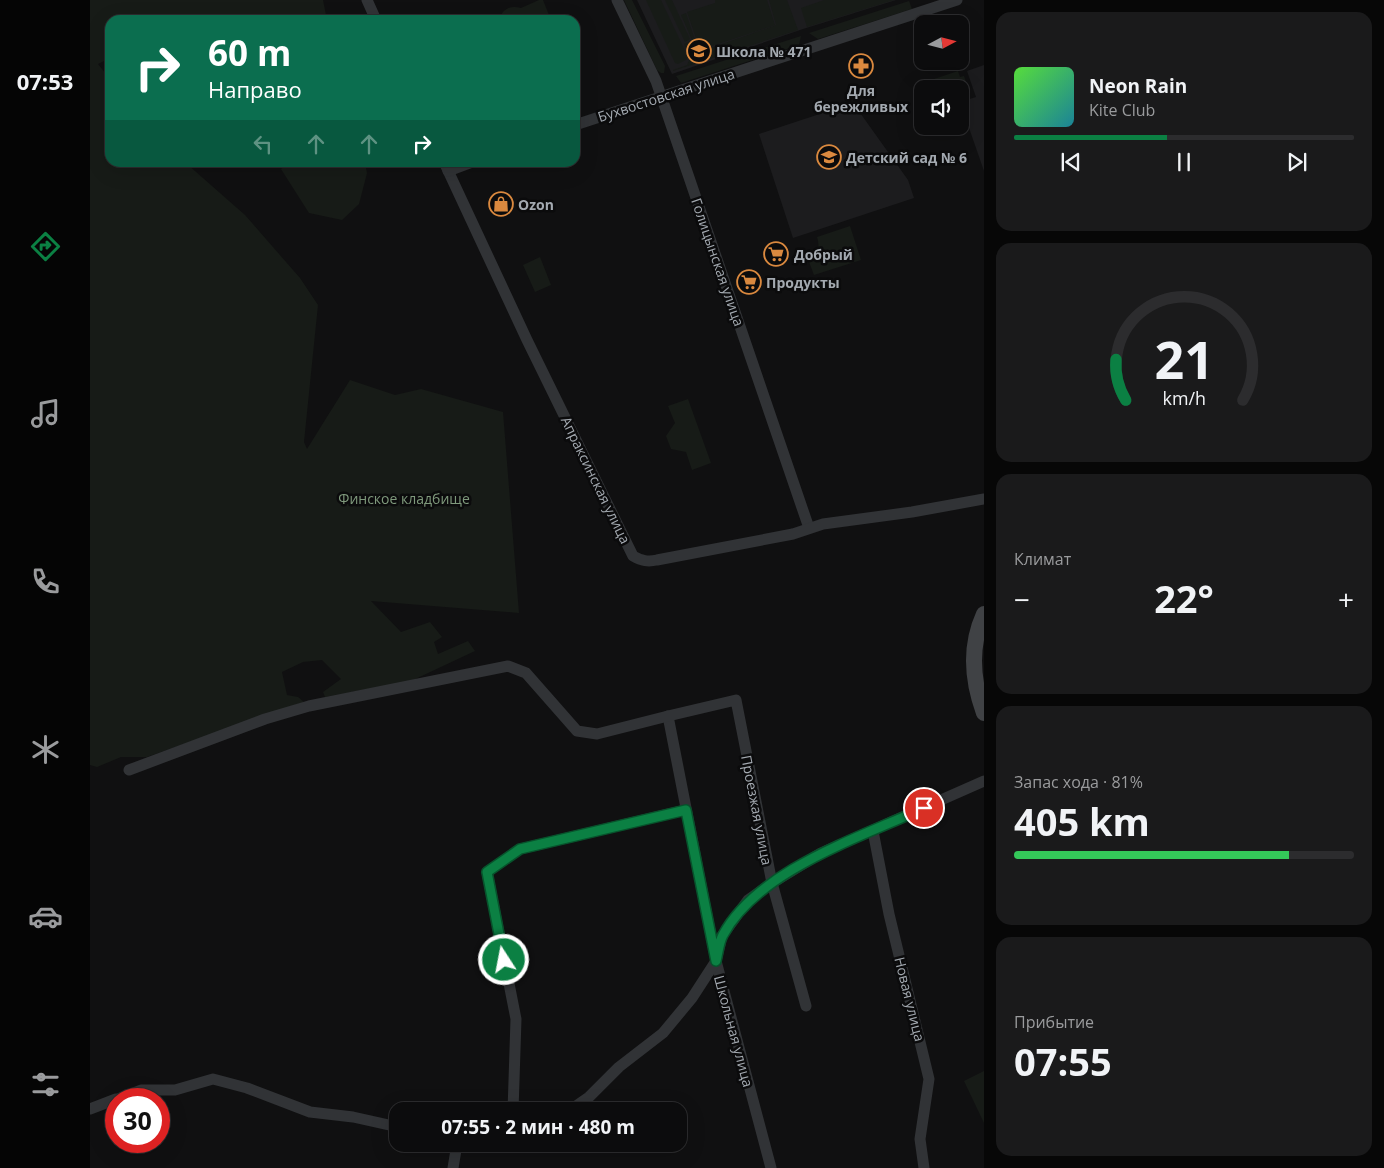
<!DOCTYPE html>
<html lang="ru">
<head>
<meta charset="utf-8">
<style>
  body { margin:0; font-family:"Open Sans",sans-serif; background:#1a1a1b; color:#f1f3f6; height:100vh; display:flex; flex-direction:column; font-size:19px; white-space:nowrap }
  * { box-sizing:border-box; margin:0 }
  p { font-size:16px; color:#9a9b9d }
  .icon { flex:none; width:28px; height:28px; fill:none; stroke:currentColor; stroke-width:2; stroke-linecap:round; stroke-linejoin:round }
  .map { position:relative; flex:1; overflow:hidden }
  .sheet { display:flex; flex-direction:column; gap:12px; padding:12px; background:#070707; width:400px }
  .sheet>* { flex:none }
  .hud { position:absolute; left:15px; top:15px; width:475px; height:152px; border-radius:15px; box-shadow:0 5px 20px #0002,0 0 0 1px #2c2c2e; background:#0b6e4f; color:#fff; overflow:hidden }
  .needle { width:32px; rotate:83deg }
  .controls { position:absolute; left:824px; top:15px; display:grid; gap:10px }
  .controls a { display:grid; place-items:center; width:55px; height:55px; border-radius:10px; background:#0c0c0d; box-shadow:0 5px 20px #0002,0 0 0 1px #2c2c2e; font-size:25px }
  .speed { position:absolute; left:15px; top:1088px; display:flex; gap:10px; font-size:25px; font-weight:700; text-align:center }
  .speed>* { display:grid; place-content:center; width:65px; height:65px; border-radius:50%; background:#0c0c0d; box-shadow:0 5px 20px #0002,0 0 0 1px #2c2c2e; line-height:1 }
  .speed .limit { border:8px solid #d22; background:#fff; color:#111 }
  .pin { position:absolute; display:grid; place-items:center; width:42px; height:42px; color:#fff; margin:-21px; border:2px solid #fff; border-radius:50%; box-shadow:0 1px 5px #0007 }
  .me { position:absolute; width:55px; margin:-28px; rotate:349deg; stroke-linejoin:round; filter:drop-shadow(0 0 4px #0008) }
  .turn { display:flex; align-items:center; gap:18px; height:105px; padding:0 20px; font-size:22px }
  .turn .icon { width:65px; height:65px; stroke-width:2.5 }
  .turn b { display:block; font-size:35px; line-height:42px }
  .lanes { display:flex; align-items:center; height:48px; padding:0 20px; background:#0003; justify-content:center; gap:25px; direction:ltr }
  .lanes .off { opacity:.35 }
  .big { font-size:38px; font-weight:700; line-height:1.1 }
  .sheet .tile { flex:1; display:flex; flex-direction:column; justify-content:center; gap:8px; min-width:0; padding:0 18px; border-radius:15px; background:#1a1a1b }
  .sheet .dial { align-items:center; gap:0 }
  .dial svg { height:130px; overflow:visible; fill:none; stroke:#2c2c2e; stroke-width:7; stroke-linecap:round; text-anchor:middle }
  .dial text { fill:#f1f3f6; stroke:none }
  .song { display:flex; align-items:center; gap:15px }
  .cover { width:60px; height:60px; border-radius:8px; background:linear-gradient(135deg,hsl(110 70% 55%),hsl(190 70% 35%)) }
  .played { height:5px; border-radius:2px; background:linear-gradient(90deg,#0b8043 45%,#2c2c2e 45%) }
  .keys { display:flex; justify-content:space-around; direction:ltr }
  .heat { display:flex; justify-content:space-between; align-items:center; font-size:28px; direction:ltr }
  .charge { height:8px; border-radius:4px; background:linear-gradient(90deg,#34c759 81%,#2c2c2e 0) }
  .trip { position:absolute; left:299px; top:1102px; width:298px; height:50px; border-radius:15px; background:#0c0c0d; box-shadow:0 5px 20px #0002,0 0 0 1px #2c2c2e; font-weight:700; line-height:50px; text-align:center }
  main { display:flex; flex:1; min-height:0 }
  .menu { display:flex; flex-direction:column; width:90px; justify-content:space-around; align-items:center; background:#050505; color:#9a9b9d }
  .menu .icon { width:35px; height:35px }
  .menu .selected { color:#0b8043 }
  .menu b { font-size:22px; color:#f1f3f6 }
  .map>svg:first-child { display:block }
</style>
</head>
<body>
<main>
<nav class="menu">
<b>07:53</b>
<svg class="icon selected" aria-label="directions" viewBox="0 0 24 24"><path d="M12 3l9 9-9 9-9-9zM9 14v-3h6M13 9l2 2-2 2"/></svg>
<svg class="icon" aria-label="music" viewBox="0 0 24 24"><path d="M9 18V5l10-2v13"/><circle cx="6" cy="18" r="3"/><circle cx="16" cy="16" r="3"/></svg>
<svg class="icon" aria-label="phone" viewBox="0 0 24 24"><path d="M5 4h4l2 5-3 2q2 4 5 5l2-3 5 2v4C11 20 4 13 5 4z"/></svg>
<svg class="icon" aria-label="climate" viewBox="0 0 24 24"><path d="M12 3v18M4 7l16 10M4 17L20 7"/></svg>
<svg class="icon" aria-label="car" viewBox="0 0 24 24"><path d="M5 17H2v-5l4-1 3-4h7l3 4 3 1v5h-3M9 17h6M6 11h13"/><circle cx="7" cy="17" r="2"/><circle cx="17" cy="17" r="2"/></svg>
<svg class="icon" aria-label="filters" viewBox="0 0 24 24"><path d="M4 7h16M4 17h16"/><circle cx="9" cy="7" r="2"/><circle cx="15" cy="17" r="2"/></svg>
</nav>
<div class="map">
<svg width="894" height="1168" viewBox="0 0 894 1168">
  <rect width="100%" height="100%" fill="#101011"/>
  <g fill="#1c1c1e">
    <polygon points="547,0 806,0 713,29 582,74"/>
    <polygon points="894,65 894,171 870,102 886,97 877,71"/>
    <polygon points="763,103 818,180 824,198 703,238 669,134"/>
  </g>
  <g fill="#171b17">
    <polygon points="0,0 233,0 237,20 20,20 20,58 8,64 20,79 20,162 97,164 155,215 210,278 228,305 214,442 217,449 260,380 305,395 331,389 413,412 429,613 281,601 311,632 340,622 352,637 344,642 348,654 378,641 385,651 321,681 235,697 233,692 251,679 232,660 213,662 192,672 197,695 208,697 214,702 57,757 31,757 7,767 0,765"/>
    <path d="M449,0H453L461,20H407L410,18C413,8 422,5 431,8Z"/>
    <polygon points="534,0 542,0 575,66 574,73 571,73 567,70"/>
    <polygon points="556,0 571,0 598,57 596,60 588,64 585,63"/>
    <polygon points="575,0 582,0 600,39 595,42"/>
    <polygon points="625,0 677,0 685,25 610,50 597,12 625,3"/>
    <polygon points="679,0 697,0 708,30 583,71 583,70 597,65 600,58 594,44 602,40 591,15 596,13 609,52 686,25"/>
    <polygon points="734,0 804,0 717,27 711,8"/>
    <polygon points="819,1 822,9 728,39 719,33"/>
    <polygon points="711,36 709,45 591,83 586,76"/>
    <polygon points="868,71 870,77 874,76 877,85 870,97 870,89 837,89 843,86 841,80"/>
    <polygon points="275,163 277,173 269,204 252,220 219,213 191,169 200,163"/>
    <path d="M760,226L771,260L724,275L718,259C729,255 730,247 727,237Z"/>
    <polygon points="450,257 461,285 445,292 433,265"/>
    <polygon points="598,399 621,463 602,470 596,452 581,449 576,436 585,423 578,406"/>
    <polygon points="894,1071 894,1123 874,1081"/>
  </g>
  <g fill="none" stroke-linecap="round" stroke-linejoin="round">
    <g stroke="#313336" stroke-width="11">
      <polyline points="277,0 286,20"/>
      <polyline points="527,0 566,81 719,528"/>
      <polyline points="485,125 867,0"/>
      <path d="M354,162L437,340L543,556C552,561 558,562 567,560L703,534L733,524L822,512L894,499"/>
      <polyline points="358,171 382,162"/>
      <polyline points="578,716 626,961 681,1168"/>
      <polyline points="39,770 175,719 219,706 418,666 436,673 487,731 507,734 578,716 646,700 682,883 716,1006"/>
      <polyline points="783,831 799,914 839,1079 830,1139 834,1168"/>
      <polyline points="28,1099 51,1090 85,1090 123,1079 157,1088 220,1112 263,1117 308,1127"/>
      <polyline points="0,1109 26,1099"/>
      <polyline points="423,1111 426,1019 397,872 430,849 595,810"/>
      <polyline points="479,1111 499,1097 529,1067 573,1033 602,998 626,961 632,936 658,900 682,883 731,853 894,781"/>
      <polyline points="363,1168 367,1144"/>
    </g>
    <path stroke="#404245" stroke-width="16" d="M894,614C879,647 882,680 894,713"/>
  </g>
  <g fill="none" stroke-linecap="round" stroke-linejoin="round">
    <g stroke="#07532c" stroke-width="12">
      <path id="route" d="M414,960L397,872L430,849L596,810L626,961C628,953 629,942 633,935C668,870 769,838 834,808"/>
    </g>
    <use href="#route" stroke="#0b8043" stroke-width="9"/>
  </g>
  <defs>
    <g id="school-ring" transform="scale(1.25)"><circle r="9.5" fill="#0b0b0c" stroke="#da893f" stroke-width="1.5"/><path d="M0-5L7-2L0 1L-7-2ZM-4 1L0 2.5L4 1V4Q0 6-4 4Z" fill="#da893f"/></g>
    <g id="pharmacy-ring" transform="scale(1.25)"><circle r="9.5" fill="#0b0b0c" stroke="#da893f" stroke-width="1.5"/><path d="M-2-6h4v4h4v4h-4v4h-4v-4h-4v-4h4Z" fill="#da893f"/></g>
    <g id="shop-ring" transform="scale(1.25)"><circle r="9.5" fill="#0b0b0c" stroke="#da893f" stroke-width="1.5"/><path d="M-5-2.5h2.3a2.7 3.5 0 0 1 5.4 0H5L5.5 6h-11ZM-1.5-2.5h3a1.5 2.3 0 0 0-3 0Z" fill="#da893f"/></g>
    <g id="supermarket-ring" transform="scale(1.25)"><circle r="9.5" fill="#0b0b0c" stroke="#da893f" stroke-width="1.5"/><path d="M-6-5.5h2.5l.6 2H6L4.5 2H-2.5L-4.4-4H-6ZM-1.5 3.2a1.3 1.3 0 1 0 .1 0ZM3 3.2a1.3 1.3 0 1 0 .1 0Z" fill="#da893f"/></g>
  </defs>
  <g fill-rule="evenodd">
    <use href="#school-ring" x="609" y="51"/>
    <use href="#pharmacy-ring" x="771" y="66"/>
    <use href="#school-ring" x="739" y="157"/>
    <use href="#shop-ring" x="411" y="204"/>
    <use href="#supermarket-ring" x="686" y="254"/>
    <use href="#supermarket-ring" x="659" y="282"/>
  </g>
  <g text-anchor="middle" dominant-baseline="central" stroke-width="5" stroke-linejoin="round" paint-order="stroke">
    <g font-size="14" font-weight="bold" fill="#a3a9b0" stroke="#0b0b0c" text-anchor="start">
      <text x="626" y="51">Школа № 471</text>
      <text x="771" y="90" text-anchor="middle">Для<tspan x="771" dy="16">бережливых</tspan></text>
      <text x="756" y="157">Детский сад № 6</text>
      <text x="428" y="204">Ozon</text>
      <text x="704" y="254">Добрый</text>
      <text x="676" y="282">Продукты</text>
    </g>
    <g font-size="14" fill="#a3a9b0" stroke="#0b0b0c">
      <text transform="translate(576 95) rotate(-18)">Бухвостовская улица</text>
      <text transform="translate(628 262) rotate(71)">Голицынская улица</text>
      <text transform="translate(506 480) rotate(64)">Апраксинская улица</text>
      <text transform="translate(667 810) rotate(79)">Проезжая улица</text>
      <text transform="translate(820 999) rotate(76)">Новая улица</text>
      <text transform="translate(644 1031) rotate(75)">Школьная улица</text>
    </g>
    <g font-size="14" fill="#7f997c" stroke="#0b0b0c">
      <text x="314" y="498">Финское кладбище</text>
    </g>
  </g>
</svg>
<div class="controls">
<a><svg class="needle" viewBox="-14 -14 28 28"><path d="M0-13l5 13h-10z" fill="#e53935"/><path d="M0 13l5-13h-10z" fill="#9a9b9d"/></svg></a>
<a><svg class="icon" aria-label="sound" viewBox="0 0 24 24"><path d="M4 9h4l5-4v14l-5-4H4zM17 9q2 3 0 6"/></svg></a>
</div>
<div class="speed"><div class="limit">30</div></div>
<div class="pin" style="left:834px;top:808px;background:#d93025"><svg class="icon" aria-label="arrive" viewBox="0 0 24 24"><path d="M6 21V4h12l-3 4 3 4H6"/></svg></div>
<svg class="me" style="left:414px;top:960px" viewBox="-20 -20 40 40"><circle r="17" fill="#0b8043" stroke="#fff" stroke-width="3"/><path d="M0-11L8 9 0 5-8 9z" fill="#fff"/></svg>
<div class="trip">07:55 · 2 мин · 480 m</div>
<div class="hud">
<div class="turn"><svg class="icon" aria-label="right" viewBox="0 0 24 24"><path d="M7 20v-9h11M14 6l5 5-5 5"/></svg><div><b>60 m</b>Направо</div></div>
<div class="lanes"><svg class="icon off" aria-label="left" viewBox="0 0 24 24"><path d="M17 20v-9H6M10 6l-5 5 5 5"/></svg><svg class="icon off" aria-label="ahead" viewBox="0 0 24 24"><path d="M12 20V5M6 11l6-6 6 6"/></svg><svg class="icon off" aria-label="ahead" viewBox="0 0 24 24"><path d="M12 20V5M6 11l6-6 6 6"/></svg><svg class="icon" aria-label="right" viewBox="0 0 24 24"><path d="M7 20v-9h11M14 6l5 5-5 5"/></svg></div>
</div>
</div>
<section class="sheet">
<div class="tile">
<div class="song"><i class="cover"></i><div><b>Neon Rain</b><p>Kite Club</p></div></div>
<div class="played"></div>
<div class="keys"><svg class="icon" aria-label="previous" viewBox="0 0 24 24"><path d="M18 5L8 12l10 7zM5 5v14"/></svg><svg class="icon" aria-label="pause" viewBox="0 0 24 24"><path d="M8 5v14M16 5v14"/></svg><svg class="icon" aria-label="next" viewBox="0 0 24 24"><path d="M6 5l10 7-10 7zM19 5v14"/></svg></div>
</div>
<div class="tile dial"><svg viewBox="0 0 100 80">
<path d="M14 69A42 42 0 1 1 86 69"/>
<path d="M14 69A42 42 0 0 1 8 44" stroke="#0b8043"/>
<text x="50" y="56" font-size="32" font-weight="700">21</text>
<text x="50" y="72" font-size="11">km/h</text>
</svg></div>
<div class="tile"><p>Климат</p>
<div class="heat"><a>−</a><b class="big">22°</b><a>+</a></div>
</div>
<div class="tile"><p>Запас хода · 81%</p><b class="big">405 km</b><div class="charge"></div></div>
<div class="tile"><p>Прибытие</p><b class="big">07:55</b></div>
</section>
</main>
</body>
</html>
